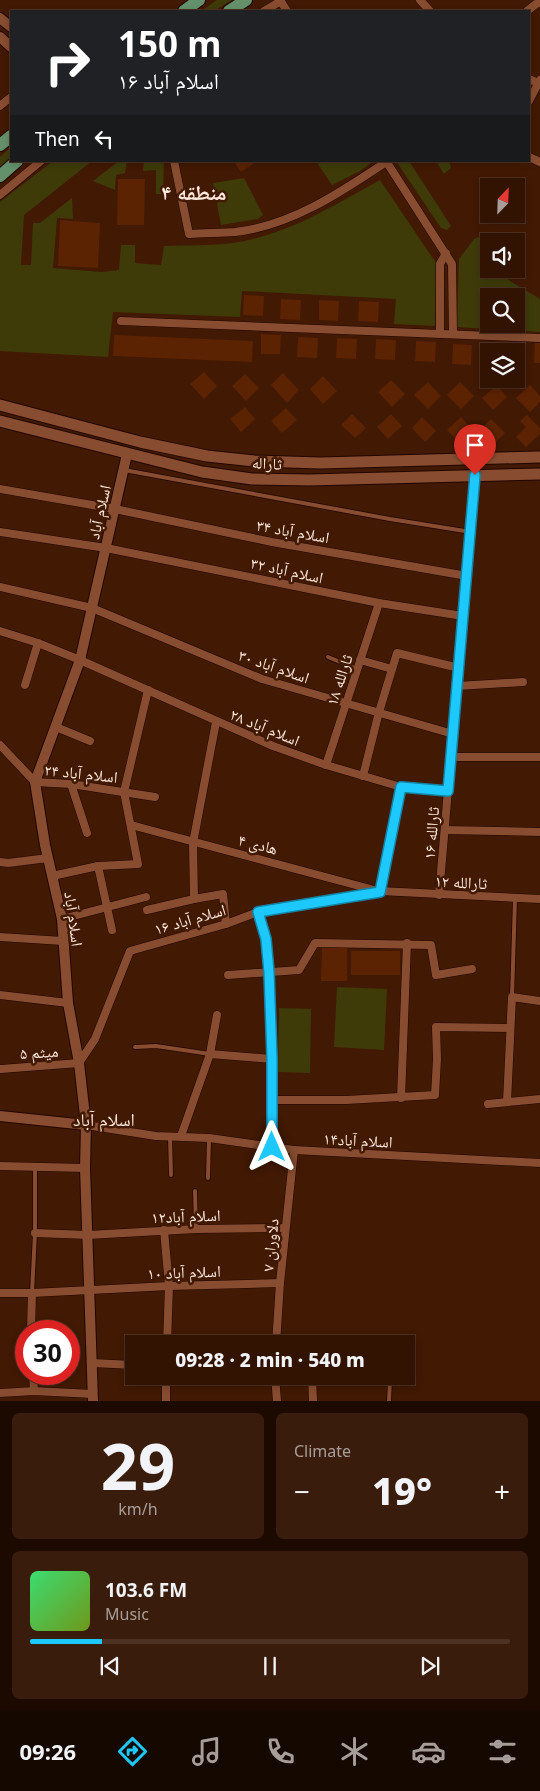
<!DOCTYPE html>
<html lang="en">
<head>
<meta charset="utf-8">
<style>
  body { margin:0; font-family:"Noto Sans","Noto Naskh Arabic",sans-serif; background:#3a1c0c; color:#f1f3f6; height:100vh; display:flex; flex-direction:column; font-size:19px; white-space:nowrap }
  * { box-sizing:border-box; margin:0 }
  p { font-size:16px; color:#a89e99 }
  .icon { flex:none; width:28px; height:28px; fill:none; stroke:currentColor; stroke-width:2; stroke-linecap:round; stroke-linejoin:round }
  .map { position:relative; height:1401px; overflow:hidden }
  .panel { display:flex; flex-direction:column; gap:12px; padding:12px; background:#1c0a01; flex:1 }
  .panel>* { flex:none }
  .hud { position:absolute; left:10px; top:10px; width:520px; height:152px; border-radius:0px; box-shadow:0 2px 8px #0003,0 0 0 1px #4d3224; background:#202124; color:#fff; overflow:hidden }
  .needle { width:32px; rotate:23deg }
  .buttons { position:absolute; left:480px; top:178px; display:grid; gap:10px }
  .buttons a { display:grid; place-items:center; width:45px; height:45px; border-radius:0px; background:#321302; box-shadow:0 2px 8px #0003,0 0 0 1px #4d3224; font-size:25px }
  .speed { position:absolute; left:15px; top:1320px; display:flex; gap:10px; font-size:25px; font-weight:700; text-align:center }
  .speed>* { display:grid; place-content:center; width:65px; height:65px; border-radius:50%; background:#321302; box-shadow:0 2px 8px #0003,0 0 0 1px #4d3224; line-height:1 }
  .speed .limit { border:8px solid #d22; background:#fff; color:#111 }
  .pin { position:absolute; display:grid; place-items:center; width:42px; height:42px; color:#fff; margin:-51px -21px; border-radius:50% 50% 50% 0; rotate:-45deg; box-shadow:0 0 5px #0007 }
  .pin .icon { rotate:45deg }
  .me { position:absolute; width:55px; margin:-28px; rotate:0deg; stroke-linejoin:round; filter:drop-shadow(0 0 4px #0008) }
  .turn { display:flex; align-items:center; gap:18px; height:105px; padding:0 25px; font-size:22px }
  .turn .icon { width:65px; height:65px; stroke-width:2.5 }
  .turn b { display:block; font-size:35px; line-height:42px }
  .then { display:flex; align-items:center; height:48px; padding:0 25px; background:#0003; gap:10px; font-size:19px }
  .big { font-size:38px; font-weight:800; line-height:1.1 }
  .panel .widget { flex:1; display:flex; flex-direction:column; justify-content:center; gap:8px; min-width:0; padding:0 18px; border-radius:8px; background:#3a1c0c }
  .panel .dial { align-items:center; gap:0 }
  .dial b { font-size:65px; line-height:1 }
  .song { display:flex; align-items:center; gap:15px }
  .cover { width:60px; height:60px; border-radius:8px; background:linear-gradient(135deg,hsl(140 70% 55%),hsl(80 70% 35%)) }
  .played { height:5px; border-radius:2px; background:linear-gradient(90deg,#1dc9fc 15%,#4d3224 15%) }
  .keys { display:flex; justify-content:space-around; direction:ltr }
  .heat { display:flex; justify-content:space-between; align-items:center; font-size:28px; direction:ltr }
  .panel .tiles { flex:1; display:grid; gap:12px; grid-template-columns:1fr 1fr }
  .widget:last-child { grid-column:span 2 }
  .trip { position:absolute; left:125px; top:1335px; width:290px; height:50px; border-radius:0px; background:#321302; box-shadow:0 2px 8px #0003,0 0 0 1px #4d3224; font-weight:800; line-height:50px; text-align:center }
  .tabs { display:flex; height:80px; justify-content:space-around; align-items:center; background:#140801; color:#a89e99 }
  .tabs .icon { width:35px; height:35px }
  .tabs .selected { color:#1dc9fc }
  .tabs b { font-size:22px; color:#f1f3f6 }
  .map>svg:first-child { display:block }
</style>
</head>
<body>
<div class="map">
<svg width="540" height="1401" viewBox="0 0 540 1401">
  <rect width="100%" height="100%" fill="#421903"/>
  <g fill="#3e3b09" fill-rule="evenodd">
    <polygon points="217,0 232,0 214,11 201,11"/>
    <polygon points="11,147 11,158 0,168 0,157"/>
    <path d="M53,161H92L24,215L21,265H31L33,223H40L72,198L73,219L57,218L53,268L101,272L119,270L121,245H135V263L161,265L164,246C186,245 210,246 233,243C287,235 333,206 380,180L436,263L435,326L394,324L396,299L242,291L240,317L113,312L108,357L0,351V202Z"/>
    <polygon points="119,161 127,161 125,173 116,175 115,190 93,181"/>
    <polygon points="144,161 164,161 163,194 156,194 156,170 143,171"/>
    <polygon points="316,161 369,161 371,163 360,171 332,185"/>
    <polygon points="396,161 409,161 451,226 447,230 441,228"/>
    <polygon points="436,161 449,161 451,168 444,174"/>
    <polygon points="244,178 263,215 258,219 221,225 213,183"/>
    <path d="M481,236L492,241H489V269H505L502,276L540,299V332L457,327L459,259L474,239ZM489,296H516V324H489Z"/>
    <polygon points="337,987 387,989 384,1050 334,1047"/>
    <polygon points="279,1008 311,1009 310,1073 278,1072"/>
  </g>
  <g fill="#5b2302">
    <polygon points="233,161 257,161 241,172"/>
    <polygon points="118,179 145,179 144,225 117,225"/>
    <polygon points="60,220 100,223 98,268 58,266"/>
    <polygon points="244,295 264,296 263,316 243,315"/>
    <polygon points="281,299 301,300 300,320 280,319"/>
    <polygon points="319,300 339,301 338,321 319,320"/>
    <polygon points="359,301 379,302 378,322 358,321"/>
    <polygon points="261,334 281,335 280,354 261,354"/>
    <polygon points="114,335 253,341 252,362 113,356"/>
    <polygon points="298,337 318,338 317,358 297,357"/>
    <polygon points="337,338 357,339 356,359 336,358"/>
    <polygon points="376,339 396,340 395,360 375,359"/>
    <polygon points="416,341 436,342 435,362 415,361"/>
    <polygon points="498,342 517,343 517,351 497,351"/>
    <polygon points="535,343 540,343 540,363 534,363"/>
    <polygon points="453,344 472,345 471,365 452,364"/>
    <polygon points="204,372 217,386 204,399 190,384"/>
    <polygon points="283,373 299,390 287,403 271,385"/>
    <polygon points="245,374 259,388 246,401 232,386"/>
    <polygon points="323,376 337,391 323,404 310,389"/>
    <polygon points="391,380 405,394 392,407 378,392"/>
    <polygon points="428,382 441,396 428,409 414,395"/>
    <polygon points="460,382 474,396 461,409 447,395"/>
    <polygon points="497,385 507,397 493,410 482,398"/>
    <polygon points="530,385 540,396 540,402 530,412 516,398"/>
    <polygon points="245,407 255,419 241,432 230,419"/>
    <polygon points="286,408 297,420 282,433 271,421"/>
    <polygon points="352,414 366,428 355,438 341,425"/>
    <polygon points="391,414 402,426 388,439 377,427"/>
    <polygon points="527,415 540,428 540,434 526,447 516,437 526,427 520,421"/>
    <polygon points="422,417 436,431 425,442 412,428"/>
    <polygon points="461,417 472,429 458,442 447,430"/>
    <polygon points="491,419 505,433 494,444 480,430"/>
    <polygon points="322,947 347,948 347,981 321,981"/>
    <rect x="351" y="951" width="49" height="24"/>
  </g>
  <g fill="none" stroke-linecap="round" stroke-linejoin="round">
    <g stroke="#220600" stroke-width="5.5">
      <g id="service">
        <polyline points="124,470 390,519 471,532"/>
        <polyline points="328,657 357,669"/>
        <polyline points="512,997 515,899"/>
        <polyline points="135,1047 156,1046 210,1054"/>
        <polyline points="170,1136 171,1175"/>
        <polyline points="208,1178 209,1138"/>
        <polyline points="195,1191 196,1229"/>
        <polyline points="32,1293 35,1233 35,1167"/>
        <polyline points="389,1401 390,1380"/>
      </g>
    </g>
    <g stroke="#220600" stroke-width="9">
      <g id="minor">
        <polyline points="280,0 287,11"/>
        <polyline points="420,0 430,11"/>
        <polyline points="264,11 281,1"/>
        <polyline points="527,11 536,4 540,3"/>
        <polyline points="529,79 538,83"/>
        <polyline points="529,101 540,80"/>
        <polyline points="0,106 11,97"/>
        <polyline points="529,157 540,162"/>
        <path d="M174,161L189,234C204,233 220,233 235,232C291,226 341,192 386,162"/>
        <polyline points="386,161 452,264 453,334"/>
        <polyline points="0,195 41,161"/>
        <polyline points="121,321 540,338"/>
        <polyline points="440,334 440,264 446,253"/>
        <polyline points="0,489 115,509 272,542 467,576"/>
        <polyline points="0,532 106,548 379,603 463,616"/>
        <polyline points="0,587 92,608 262,679 453,734"/>
        <polyline points="0,631 38,643 80,660 273,746 326,765 401,787 448,791"/>
        <polyline points="360,660 392,669"/>
        <polyline points="25,685 38,643"/>
        <polyline points="457,686 523,682"/>
        <polyline points="56,727 90,741"/>
        <polyline points="0,745 35,782 71,784 155,797"/>
        <polyline points="451,757 540,757"/>
        <polyline points="326,765 379,603"/>
        <polyline points="363,776 379,712 397,653 459,668"/>
        <polyline points="71,784 87,833"/>
        <polyline points="131,825 378,891"/>
        <polyline points="445,830 540,832"/>
        <polyline points="0,862 8,863 48,858"/>
        <polyline points="98,866 112,930"/>
        <polyline points="52,876 98,866 138,864 124,792 148,690"/>
        <polyline points="380,891 401,787"/>
        <polyline points="439,895 475,475"/>
        <polyline points="194,899 193,843 216,722"/>
        <polyline points="147,910 194,899 223,894 226,924"/>
        <polyline points="258,912 266,939 269,973 272,1059 272,1147"/>
        <polyline points="62,919 146,897"/>
        <polyline points="0,937 63,941"/>
        <polyline points="228,975 299,970 315,943 431,945 436,975 472,969"/>
        <polyline points="0,995 68,1003"/>
        <polyline points="210,1054 217,1015"/>
        <polyline points="1,1069 79,1063 95,1039 130,951 226,924 258,912 380,891 540,899"/>
        <polyline points="401,1098 407,943"/>
        <polyline points="272,1100 346,1100 435,1095 437,1059 436,1027 510,1028"/>
        <polyline points="507,1102 512,997 540,1001"/>
        <polyline points="488,1104 540,1099"/>
        <polyline points="86,1125 156,1136 209,1138 294,1150 540,1163"/>
        <polyline points="181,1136 210,1054 272,1059"/>
        <polyline points="0,1166 85,1168"/>
        <polyline points="164,1230 169,1286 167,1344"/>
        <polyline points="35,1233 88,1235 196,1229 285,1228"/>
        <polyline points="0,1293 32,1293 169,1286 280,1283"/>
        <polyline points="31,1331 32,1293"/>
        <polyline points="276,1344 280,1283 294,1150"/>
        <polyline points="92,1363 134,1365"/>
        <polyline points="33,1374 34,1391"/>
        <polyline points="275,1376 277,1401"/>
        <polyline points="312,1376 313,1401"/>
        <polyline points="0,1393 34,1391 93,1394"/>
        <polyline points="166,1401 166,1376"/>
      </g>
    </g>
    <g stroke="#220600" stroke-width="12">
      <g id="tertiary">
        <polyline points="0,18 11,27"/>
        <polyline points="0,37 11,47"/>
        <polyline points="0,1116 86,1125"/>
        <polyline points="93,1401 85,1168 86,1125 79,1063 68,1003 62,919 45,845 35,782 80,660 127,454"/>
      </g>
    </g>
    <g stroke="#220600" stroke-width="13">
      <g id="secondary">
        <polyline points="0,405 140,442 207,456 254,461 321,463 540,457"/>
        <polyline points="0,421 202,472 252,479 309,480 540,474"/>
      </g>
    </g>
    <g stroke="#220600" stroke-width="14">
      <g id="primary">
        <polyline points="184,11 199,0"/>
        <polyline points="229,11 246,0"/>
        <polyline points="0,145 11,136"/>
        <polyline points="0,176 17,161"/>
      </g>
    </g>
    <use href="#service" stroke="#884d30" stroke-width="4"/>
    <use href="#minor" stroke="#884d30" stroke-width="8"/>
    <use href="#tertiary" stroke="#884d30" stroke-width="10"/>
    <use href="#secondary" stroke="#884d30" stroke-width="11"/>
    <use href="#primary" stroke="#64916c" stroke-width="12"/>
  </g>
  <g fill="none" stroke-linecap="round" stroke-linejoin="round">
    <g stroke="#1383a4" stroke-width="12">
      <polyline id="route" points="272,1147 272,1058 269,972 266,939 258,912 380,892 401,787 448,791 475,475"/>
    </g>
    <use href="#route" stroke="#1dc9fc" stroke-width="9"/>
  </g>
  <g text-anchor="middle" dominant-baseline="central" stroke-width="5" stroke-linejoin="round" paint-order="stroke">
    <g font-size="16" fill="#ffe9df" stroke="#421903">
      <text transform="translate(267 463) rotate(3)">ثاراله</text>
      <text transform="translate(99 512) rotate(-77)">اسلام آباد</text>
      <text transform="translate(293 531) rotate(10)">اسلام آباد ۳۴</text>
      <text transform="translate(287 570) rotate(12)">اسلام آباد ۳۲</text>
      <text transform="translate(274 666) rotate(19)">اسلام آباد ۳۰</text>
      <text transform="translate(339 680) rotate(-72)">ثارالله ۱۸</text>
      <text transform="translate(265 727) rotate(22)">اسلام آباد ۲۸</text>
      <text transform="translate(81 773) rotate(6)">اسلام آباد ۲۴</text>
      <text transform="translate(431 833) rotate(-85)">ثارالله ۱۶</text>
      <text transform="translate(258 844) rotate(14)">هادی ۴</text>
      <text transform="translate(461 882) rotate(3)">ثارالله ۱۲</text>
      <text transform="translate(74 919) rotate(82)">اسلام آباد</text>
      <text transform="translate(190 919) rotate(-16)">اسلام آباد ۱۶</text>
      <text transform="translate(39 1052) rotate(-4)">میثم ۵</text>
      <text transform="translate(358 1140) rotate(3)">اسلام آباد۱۴</text>
      <text transform="translate(186 1216) rotate(-2)">اسلام آباد۱۲</text>
      <text transform="translate(270 1245) rotate(-84)">دلاوران ۷</text>
      <text transform="translate(184 1272) rotate(-2)">اسلام آباد ۱۰</text>
    </g>
    <g font-size="18" fill="#ffe9df" stroke="#421903">
      <text x="104" y="1119">اسلام آباد</text>
    </g>
    <g font-size="21" font-weight="bold" fill="#ffe9df" stroke="#421903">
      <text x="194" y="192">منطقه ۴</text>
    </g>
  </g>
</svg>
<div class="buttons">
<a><svg class="needle" viewBox="-14 -14 28 28"><path d="M0-13l5 13h-10z" fill="#e53935"/><path d="M0 13l5-13h-10z" fill="#a89e99"/></svg></a>
<a><svg class="icon" aria-label="sound" viewBox="0 0 24 24"><path d="M4 9h4l5-4v14l-5-4H4zM17 9q2 3 0 6"/></svg></a>
<a><svg class="icon" aria-label="search" viewBox="0 0 24 24"><circle cx="10" cy="10" r="6"/><path d="M15 15l6 6"/></svg></a>
<a><svg class="icon" aria-label="layers" viewBox="0 0 24 24"><path d="M12 4l9 5-9 5-9-5zM3 14l9 5 9-5"/></svg></a>
</div>
<div class="speed"><div class="limit">30</div></div>
<div class="pin" style="left:475px;top:475px;background:#d93025"><svg class="icon" aria-label="arrive" viewBox="0 0 24 24"><path d="M6 21V4h12l-3 4 3 4H6"/></svg></div>
<svg class="me" style="left:272px;top:1147px" viewBox="-20 -20 40 40"><path d="M0-17L14 15 0 8-14 15z" fill="#1dc9fc" stroke="#fff" stroke-width="4"/></svg>
<div class="trip">09:28 · 2 min · 540 m</div>
<div class="hud">
<div class="turn"><svg class="icon" aria-label="right" viewBox="0 0 24 24"><path d="M7 20v-9h11M14 6l5 5-5 5"/></svg><div><b>150 m</b>اسلام آباد ۱۶</div></div>
<div class="then">Then<svg class="icon" aria-label="left" viewBox="0 0 24 24"><path d="M17 20v-9H6M10 6l-5 5 5 5"/></svg></div>
</div>
</div>
<section class="panel">
<div class="tiles">
<div class="widget dial"><b>29</b><p>km/h</p></div>
<div class="widget"><p>Climate</p>
<div class="heat"><a>−</a><b class="big">19°</b><a>+</a></div>
</div>
<div class="widget">
<div class="song"><i class="cover"></i><div><b>103.6 FM</b><p>Music</p></div></div>
<div class="played"></div>
<div class="keys"><svg class="icon" aria-label="previous" viewBox="0 0 24 24"><path d="M18 5L8 12l10 7zM5 5v14"/></svg><svg class="icon" aria-label="pause" viewBox="0 0 24 24"><path d="M8 5v14M16 5v14"/></svg><svg class="icon" aria-label="next" viewBox="0 0 24 24"><path d="M6 5l10 7-10 7zM19 5v14"/></svg></div>
</div>
</div>
</section>
<nav class="tabs">
<b>09:26</b>
<svg class="icon selected" aria-label="directions" viewBox="0 0 24 24"><path d="M12 3l9 9-9 9-9-9zM9 14v-3h6M13 9l2 2-2 2"/></svg>
<svg class="icon" aria-label="music" viewBox="0 0 24 24"><path d="M9 18V5l10-2v13"/><circle cx="6" cy="18" r="3"/><circle cx="16" cy="16" r="3"/></svg>
<svg class="icon" aria-label="phone" viewBox="0 0 24 24"><path d="M5 4h4l2 5-3 2q2 4 5 5l2-3 5 2v4C11 20 4 13 5 4z"/></svg>
<svg class="icon" aria-label="climate" viewBox="0 0 24 24"><path d="M12 3v18M4 7l16 10M4 17L20 7"/></svg>
<svg class="icon" aria-label="car" viewBox="0 0 24 24"><path d="M5 17H2v-5l4-1 3-4h7l3 4 3 1v5h-3M9 17h6M6 11h13"/><circle cx="7" cy="17" r="2"/><circle cx="17" cy="17" r="2"/></svg>
<svg class="icon" aria-label="filters" viewBox="0 0 24 24"><path d="M4 7h16M4 17h16"/><circle cx="9" cy="7" r="2"/><circle cx="15" cy="17" r="2"/></svg>
</nav>
</body>
</html>
